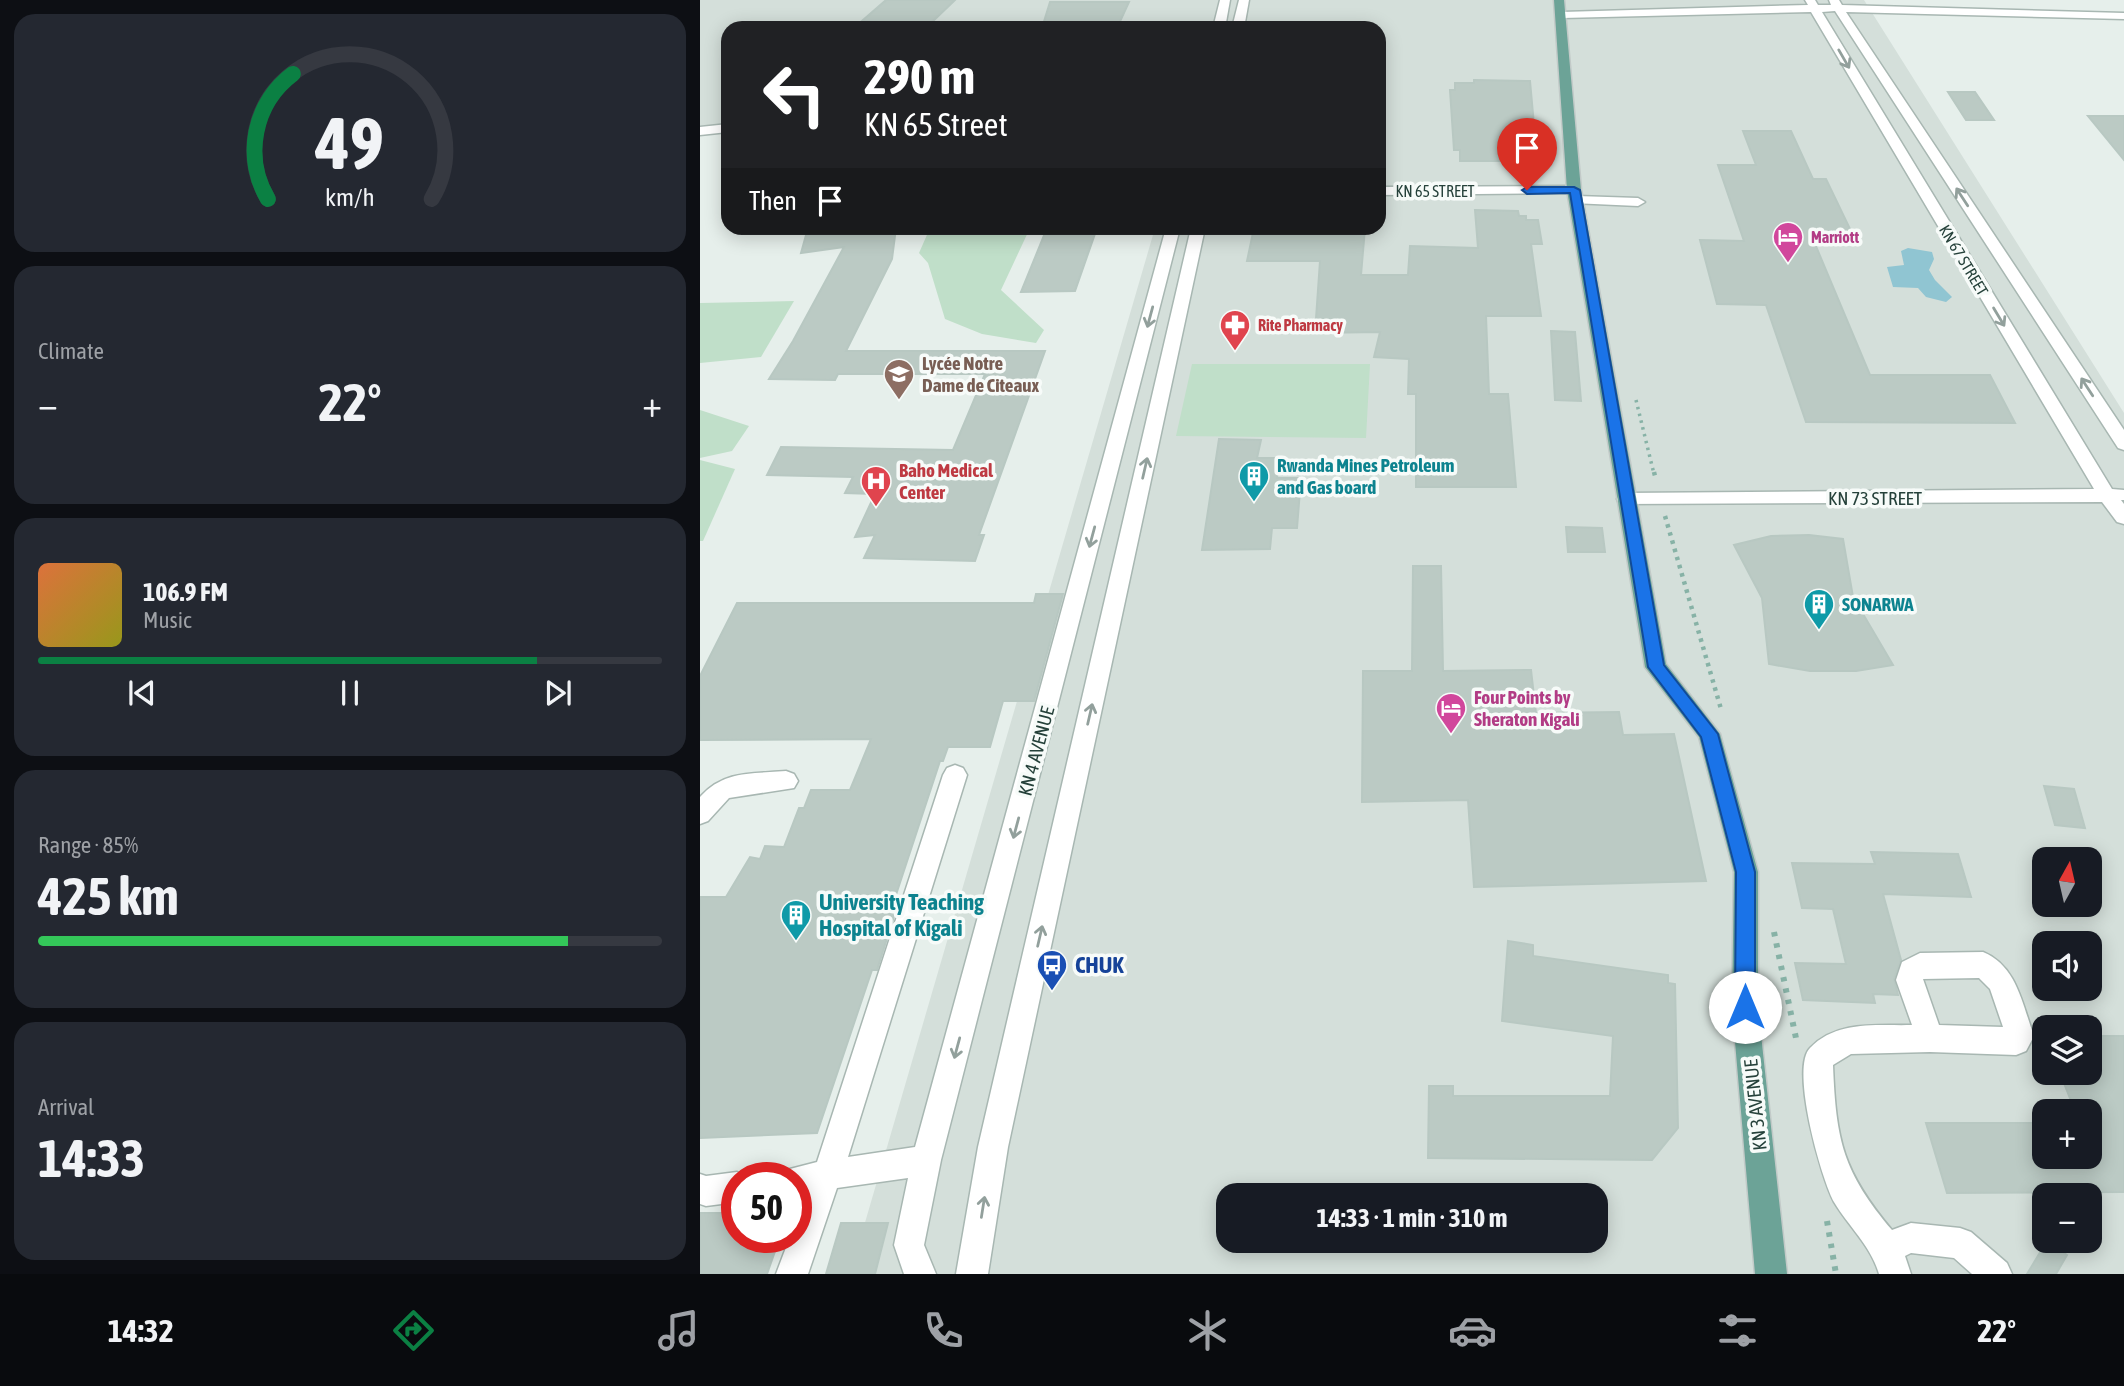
<!DOCTYPE html>
<html lang="en">
<head>
<meta charset="utf-8">
<style>
  body { margin:0; font-family:"Asap Condensed",sans-serif; background:#242831; color:#f1f3f6; height:100vh; display:flex; flex-direction:column; font-size:26px; white-space:nowrap }
  * { box-sizing:border-box; margin:0 }
  p { font-size:23px; color:#9ea1a6 }
  .icon { flex:none; width:38px; height:38px; fill:none; stroke:currentColor; stroke-width:2; stroke-linecap:round; stroke-linejoin:round }
  .map { position:relative; flex:1; overflow:hidden }
  .sheet { display:flex; flex-direction:column; gap:14px; padding:14px; background:#0d0f14; width:700px }
  .sheet>* { flex:none }
  .top-card { position:absolute; left:21px; top:21px; width:665px; height:214px; border-radius:21px; box-shadow:0 4px 18px #0003; background:#202124; color:#fff; overflow:hidden }
  .needle { width:46px; rotate:8deg }
  .controls { position:absolute; left:1332px; top:847px; display:grid; gap:14px }
  .controls a { display:grid; place-items:center; width:70px; height:70px; border-radius:14px; background:#171b24; box-shadow:0 4px 18px #0003; font-size:35px }
  .speed { position:absolute; left:21px; top:1162px; display:flex; gap:14px; font-size:35px; font-weight:700; text-align:center }
  .speed>* { display:grid; place-content:center; width:91px; height:91px; border-radius:50%; background:#171b24; box-shadow:0 4px 18px #0003; line-height:1 }
  .speed .limit { border:10px solid #d22; background:#fff; color:#111 }
  .pin { position:absolute; display:grid; place-items:center; width:60px; height:60px; color:#fff; margin:-72px -30px; border-radius:50% 50% 50% 0; rotate:-45deg; box-shadow:0 0 7px #0007 }
  .pin .icon { rotate:45deg }
  .me { position:absolute; width:77px; margin:-38px; rotate:0deg; stroke-linejoin:round; filter:drop-shadow(0 0 5px #0008) }
  .turn { display:flex; align-items:center; gap:24px; height:147px; padding:0 28px; font-size:32px }
  .turn .icon { width:91px; height:91px; stroke-width:2.5 }
  .turn b { display:block; font-size:49px; line-height:60px }
  .then { display:flex; align-items:center; height:66px; padding:0 28px; background:#0003; gap:14px; font-size:26px }
  .big { font-size:52px; font-weight:700; line-height:1.1 }
  .sheet .card { flex:1; display:flex; flex-direction:column; justify-content:center; gap:10px; min-width:0; padding:0 24px; border-radius:21px; background:#242831 }
  .sheet .dial { align-items:center; gap:0 }
  .dial svg { height:182px; overflow:visible; fill:none; stroke:#363941; stroke-width:7; stroke-linecap:round; text-anchor:middle }
  .dial text { fill:#f1f3f6; stroke:none }
  .song { display:flex; align-items:center; gap:21px }
  .cover { width:84px; height:84px; border-radius:10px; background:linear-gradient(135deg,hsl(20 70% 55%),hsl(60 70% 35%)) }
  .played { height:7px; border-radius:4px; background:linear-gradient(90deg,#0b8043 80%,#363941 80%) }
  .keys { display:flex; justify-content:space-around; direction:ltr }
  .heat { display:flex; justify-content:space-between; align-items:center; font-size:38px; direction:ltr }
  .charge { height:10px; border-radius:5px; background:linear-gradient(90deg,#34c759 85%,#363941 0) }
  .trip { position:absolute; left:516px; top:1183px; width:392px; height:70px; border-radius:21px; background:#171b24; box-shadow:0 4px 18px #0003; font-weight:700; line-height:70px; text-align:center }
  .tabs { display:flex; height:112px; justify-content:space-around; align-items:center; background:#090b0e; color:#9ea1a6 }
  .tabs .icon { width:49px; height:49px }
  .tabs .selected { color:#0b8043 }
  .tabs b { font-size:32px; color:#f1f3f6 }
  main { display:flex; flex:1; min-height:0 }
  .map>svg:first-child { display:block }
</style>
</head>
<body>
<main>
<section class="sheet">
<div class="card dial"><svg viewBox="0 0 100 80">
<path d="M14 69A42 42 0 1 1 86 69"/>
<path d="M14 69A42 42 0 0 1 25 14" stroke="#0b8043"/>
<text x="50" y="56" font-size="32" font-weight="700">49</text>
<text x="50" y="72" font-size="11">km/h</text>
</svg></div>
<div class="card"><p>Climate</p>
<div class="heat"><a>−</a><b class="big">22°</b><a>+</a></div>
</div>
<div class="card">
<div class="song"><i class="cover"></i><div><b>106.9 FM</b><p>Music</p></div></div>
<div class="played"></div>
<div class="keys"><svg class="icon" aria-label="previous" viewBox="0 0 24 24"><path d="M18 5L8 12l10 7zM5 5v14"/></svg><svg class="icon" aria-label="pause" viewBox="0 0 24 24"><path d="M8 5v14M16 5v14"/></svg><svg class="icon" aria-label="next" viewBox="0 0 24 24"><path d="M6 5l10 7-10 7zM19 5v14"/></svg></div>
</div>
<div class="card"><p>Range · 85%</p><b class="big">425 km</b><div class="charge"></div></div>
<div class="card"><p>Arrival</p><b class="big">14:33</b></div>
</section>
<div class="map">
<svg width="1424" height="1274" viewBox="0 0 1424 1274">
  <rect width="100%" height="100%" fill="#e6efeb"/>
  <path fill="#d4dfda" fill-rule="evenodd" d="M0,0H1164L1424,413V1274H150L455,228H679V28H28V124L0,126ZM1344,859H1390V905H1344ZM1344,943H1390V989H1344ZM1344,1027H1390V1073H1344ZM1344,1111H1390V1157H1344ZM528,1195H896V1241H528ZM1344,1195H1390V1241H1344Z"/>
  <g fill="#c0dfc9">
    <polygon points="230,228 330,228 301,290 344,330 336,343 282,334 245,319 228,263 219,253"/>
    <polygon points="94,301 61,357 0,363 0,303"/>
    <polygon points="492,364 670,364 666,438 476,436"/>
    <polygon points="0,410 49,426 32,451 0,458"/>
    <polygon points="0,460 35,469 3,541 0,541"/>
  </g>
  <polygon fill="#90c5d2" points="1208,248 1232,252 1234,259 1229,270 1235,280 1252,297 1246,302 1226,297 1218,288 1193,287 1187,267 1204,265 1201,251"/>
  <g fill="#bbcac4" stroke="#b8c8c2" stroke-width="2">
    <polygon points="186,0 255,0 229,25 162,21"/>
    <polygon points="350,2 429,2 417,28 342,28"/>
    <polygon points="774,80 830,81 834,125 817,125 821,161 760,161 760,150 754,150 750,90 755,90 755,83 774,83"/>
    <polygon points="1248,92 1275,92 1294,120 1266,120"/>
    <polygon points="1388,116 1424,116 1424,160"/>
    <polygon points="1043,131 1091,131 1113,179 1126,179 1151,231 1110,232 1170,375 1290,375 1315,423 1106,422 1066,305 1017,304 1000,240 1044,241 1018,165 1056,165"/>
    <polygon points="775,210 818,211 819,216 826,216 826,220 838,220 842,244 831,244 841,316 786,316 789,394 808,394 816,487 716,487 716,394 708,394 709,359 674,357 680,332 615,333 620,261 547,261 554,228 665,228 661,275 708,275 710,246 778,248"/>
    <polygon points="108,228 196,228 192,259 146,351 345,351 279,535 284,535 275,561 164,558 175,535 155,537 175,494 145,493 153,477 67,475 81,447 253,450 285,374 138,374 135,380 69,379 93,341 144,247 101,253"/>
    <polygon points="347,228 397,228 375,291 321,292"/>
    <polygon points="851,331 875,332 881,401 855,400"/>
    <polygon points="519,439 561,440 557,458 579,458 577,478 601,478 597,528 572,528 570,549 502,550"/>
    <polygon points="866,527 902,528 905,552 868,552"/>
    <polygon points="1109,535 1143,539 1153,597 1193,665 1156,671 1110,671 1069,664 1062,598 1034,545 1071,536"/>
    <polygon points="713,566 741,566 743,671 831,670 836,713 919,712 923,735 974,734 1006,881 774,887 768,800 662,802 663,671 712,671"/>
    <polygon points="336,594 363,594 334,701 303,701 290,747 248,747 243,761 240,761 191,910 196,910 177,970 172,970 117,1133 0,1138 0,897 26,897 50,857 60,859 65,846 84,847 99,808 104,808 111,790 150,790 171,739 0,740 0,676 37,603 334,603"/>
    <polygon points="1344,786 1374,789 1385,828 1355,825"/>
    <polygon points="1171,852 1258,854 1271,897 1183,894 1201,960 1194,979 1198,995 1173,994 1175,1003 1103,1000 1095,963 1146,964 1133,909 1102,908 1092,863 1175,864"/>
    <polygon points="808,941 833,945 833,956 968,975 968,983 975,984 978,1128 952,1160 728,1158 729,1086 753,1086 753,1096 910,1096 913,1036 802,1021"/>
    <polygon points="1390,1036 1424,1036 1424,1192 1247,1193 1226,1123 1344,1123 1344,1157 1390,1157 1390,1111 1375,1111 1360,1073 1390,1073"/>
    <polygon points="0,1213 37,1213 37,1237 80,1237 67,1274 0,1274"/>
    <polygon points="141,1223 188,1223 175,1274 126,1274"/>
    <polygon points="1347,1241 1367,1255 1356,1274 1327,1274"/>
  </g>
  <g fill="none" stroke-linecap="round" stroke-linejoin="round">
    <g stroke="#a8b7b2" stroke-width="3">
      <g id="minor">
        <polygon points="520,0 530,0 525,28 513,28"/>
        <polygon points="539,0 549,0 544,28 532,28"/>
        <polygon points="1105,0 1115,0 1118,5 1131,5 1129,0 1139,0 1142,5 1424,13 1424,19 1146,12 1424,430 1424,450 1418,448 1135,11 1122,12 1412,489 1424,490 1424,500 1421,500 1424,504 1424,524 1417,522 1402,502 919,504 917,499 919,494 926,493 1394,489 1111,12 862,18 856,15 862,12 1108,5"/>
        <polygon points="28,124 28,132 0,135 0,127"/>
        <polygon points="874,186 879,187 879,193 679,195 679,187"/>
        <polygon points="877,196 938,198 945,202 938,206 872,203 870,200"/>
        <polygon points="466,228 480,228 241,1160 224,1245 236,1274 204,1274 194,1245 208,1178 137,1188 108,1274 76,1274 90,1237 96,1237 96,1220 106,1193 96,1195 96,1178 82,1178 86,1170 117,1162 243,775 247,768 255,765 263,768 267,775 148,1157 215,1147"/>
        <polygon points="491,228 505,228 308,1147 288,1274 256,1274 278,1147"/>
        <path d="M86,771L94,774L98,781L94,788L29,798L8,821L0,824V797C24,770 52,774 86,771Z"/>
        <path d="M1283,952C1317,966 1322,1004 1334,1036L1326,1051L1316,1055L1230,1052L1151,1054L1133,1065C1136,1141 1143,1172 1192,1230L1211,1223L1260,1228L1271,1232L1307,1263L1312,1274H1272L1254,1258L1211,1253L1205,1256L1211,1274H1179C1171,1246 1149,1227 1134,1202C1121,1178 1090,1068 1110,1048C1137,1020 1177,1026 1212,1025L1196,980L1202,962L1220,953ZM1279,978L1290,989L1303,1027L1239,1025L1223,979Z"/>
        <polygon points="37,1172 48,1178 37,1178 37,1202 6,1206 0,1204 0,1174 6,1176"/>
      </g>
    </g>
    <g stroke="#c2cac8" stroke-width="3">
      <polygon id="major" points="854,0 864,0 881,190 966,664 1020,734 1058,872 1058,1007 1087,1274 1055,1274 1032,1007 1034,872 999,737 945,667 867,190"/>
    </g>
    <polyline stroke="#87b2a6" stroke-width="3.5" stroke-dasharray="2.5 4.5" stroke-linecap="butt" points="936,400 954,474"/>
    <g stroke="#87b2a6" stroke-width="4.5" stroke-dasharray="3.5 5" stroke-linecap="butt">
      <polyline points="954,472 956,480"/>
      <polyline points="965,516 1021,709"/>
    </g>
    <g stroke="#87b2a6" stroke-width="6" stroke-dasharray="4.5 7" stroke-linecap="butt">
      <polyline points="1074,932 1097,1043"/>
      <polyline points="1127,1221 1136,1274"/>
    </g>
    <use href="#minor" fill="#fff" fill-rule="evenodd"/>
    <use href="#major" fill="#6ca397" fill-rule="evenodd"/>
  </g>
  <defs><path id="oneway-shaft" d="M-6 0H5M1.5-3L5.5 0L1.5 3" fill="none" stroke-width="1.6" stroke-linecap="round" stroke-linejoin="round" transform="scale(1.75)"/></defs>
  <g stroke="#92a09c">
    <use href="#oneway-shaft" transform="translate(1144 59) rotate(60)"/>
    <use href="#oneway-shaft" transform="translate(1262 197) rotate(-123)"/>
    <use href="#oneway-shaft" transform="translate(450 317) rotate(105)"/>
    <use href="#oneway-shaft" transform="translate(1299 317) rotate(59)"/>
    <use href="#oneway-shaft" transform="translate(1387 387) rotate(-123)"/>
    <use href="#oneway-shaft" transform="translate(445 468) rotate(-77)"/>
    <use href="#oneway-shaft" transform="translate(392 537) rotate(105)"/>
    <use href="#oneway-shaft" transform="translate(390 714) rotate(-77)"/>
    <use href="#oneway-shaft" transform="translate(316 828) rotate(105)"/>
    <use href="#oneway-shaft" transform="translate(340 936) rotate(-77)"/>
    <use href="#oneway-shaft" transform="translate(257 1048) rotate(105)"/>
    <use href="#oneway-shaft" transform="translate(283 1207) rotate(-81)"/>
  </g>
  <polygon fill="#1a73e8" stroke="#114b97" stroke-width="2" points="874,187 880,190 964,665 1018,734 1055,872 1055,1007 1052,1014 1045,1017 1038,1014 1035,1007 1036,872 1001,737 948,667 870,193 827,194 822,190 827,187"/>
  <defs>
    <g id="hotel-pin" transform="scale(1.575)"><path d="M0 17L-7.5 6A9.5 9.5 0 1 1 7.5 6Z" fill="#d1479c" stroke="#f7fbf9"/><path d="M-6-4.5h1.5V1H6V5H4.5V3h-9V5H-6ZM-4 0a1.8 1.8 0 1 1 3.6 0ZM.5 0V-2.5h3Q6-2.5 6 0Z" fill="#fff"/></g>
    <g id="pharmacy-pin" transform="scale(1.575)"><path d="M0 17L-7.5 6A9.5 9.5 0 1 1 7.5 6Z" fill="#e0444e" stroke="#f7fbf9"/><path d="M-2-6h4v4h4v4h-4v4h-4v-4h-4v-4h4Z" fill="#fff"/></g>
    <g id="school-pin" transform="scale(1.575)"><path d="M0 17L-7.5 6A9.5 9.5 0 1 1 7.5 6Z" fill="#8d6e63" stroke="#f7fbf9"/><path d="M0-5L7-2L0 1L-7-2ZM-4 1L0 2.5L4 1V4Q0 6-4 4Z" fill="#fff"/></g>
    <g id="building-pin" transform="scale(1.575)"><path d="M0 17L-7.5 6A9.5 9.5 0 1 1 7.5 6Z" fill="#0f9aa8" stroke="#f7fbf9"/><path d="M-4-6H4V6H1V3H-1V6H-4ZM-2.5-4.3h1.7v1.8h-1.7ZM.8-4.3h1.7v1.8H.8ZM-2.5-1h1.7V.8h-1.7ZM.8-1h1.7V.8H.8Z" fill="#fff"/></g>
    <g id="hospital-pin" transform="scale(1.575)"><path d="M0 17L-7.5 6A9.5 9.5 0 1 1 7.5 6Z" fill="#e0444e" stroke="#f7fbf9"/><path d="M-5-5h3v3.5h4V-5h3V5h-3V1.5h-4V5h-3Z" fill="#fff"/></g>
    <g id="bus-pin" transform="scale(1.575)"><path d="M0 17L-7.5 6A9.5 9.5 0 1 1 7.5 6Z" fill="#1a4fb4" stroke="#f7fbf9"/><path d="M-5-6H5V4H4V6H2V4H-2V6H-4V4H-5ZM-3.5-4V0h7V-4ZM-3.5 1.2v1.5H-2V1.2ZM2 1.2v1.5H3.5V1.2Z" fill="#fff"/></g>
  </defs>
  <g fill-rule="evenodd">
    <use href="#hotel-pin" x="1088" y="237"/>
    <use href="#pharmacy-pin" x="535" y="325"/>
    <use href="#school-pin" x="199" y="374"/>
    <use href="#building-pin" x="554" y="476"/>
    <use href="#hospital-pin" x="176" y="481"/>
    <use href="#building-pin" x="1119" y="604"/>
    <use href="#hotel-pin" x="751" y="708"/>
    <use href="#building-pin" x="96" y="915"/>
    <use href="#bus-pin" x="352" y="965"/>
  </g>
  <g text-anchor="middle" dominant-baseline="central" stroke-width="7" stroke-linejoin="round" paint-order="stroke">
    <g font-size="16" fill="#25413a" stroke="#f7fbf9">
      <text x="735" y="191">KN 65 STREET</text>
      <text transform="translate(1264 260) rotate(59)">KN 67 STREET</text>
    </g>
    <g font-size="16" font-weight="bold" fill="#b23c85" stroke="#f7fbf9" text-anchor="start">
      <text x="1111" y="237">Marriott</text>
    </g>
    <g font-size="16" font-weight="bold" fill="#be3a42" stroke="#f7fbf9" text-anchor="start">
      <text x="558" y="325">Rite Pharmacy</text>
    </g>
    <g font-size="19" font-weight="bold" fill="#785e54" stroke="#f7fbf9" text-anchor="start">
      <text x="222" y="363">Lycée Notre<tspan x="222" dy="22">Dame de Citeaux</tspan></text>
    </g>
    <g font-size="19" font-weight="bold" fill="#0d838f" stroke="#f7fbf9" text-anchor="start">
      <text x="577" y="465">Rwanda Mines Petroleum<tspan x="577" dy="22">and Gas board</tspan></text>
      <text x="1142" y="604">SONARWA</text>
    </g>
    <g font-size="19" font-weight="bold" fill="#be3a42" stroke="#f7fbf9" text-anchor="start">
      <text x="199" y="470">Baho Medical<tspan x="199" dy="22">Center</tspan></text>
    </g>
    <g font-size="19" fill="#25413a" stroke="#f7fbf9">
      <text x="1175" y="498">KN 73 STREET</text>
      <text transform="translate(336 751) rotate(-75)">KN 4 AVENUE</text>
      <text transform="translate(1055 1105) rotate(-96)">KN 3 AVENUE</text>
    </g>
    <g font-size="19" font-weight="bold" fill="#b23c85" stroke="#f7fbf9" text-anchor="start">
      <text x="774" y="697">Four Points by<tspan x="774" dy="22">Sheraton Kigali</tspan></text>
    </g>
    <g font-size="23" font-weight="bold" fill="#0d838f" stroke="#f7fbf9" text-anchor="start">
      <text x="119" y="902">University Teaching<tspan x="119" dy="26">Hospital of Kigali</tspan></text>
    </g>
    <g font-size="23" font-weight="bold" fill="#164399" stroke="#f7fbf9" text-anchor="start">
      <text x="375" y="965">CHUK</text>
    </g>
  </g>
</svg>
<div class="controls">
<a><svg class="needle" viewBox="-14 -14 28 28"><path d="M0-13l5 13h-10z" fill="#e53935"/><path d="M0 13l5-13h-10z" fill="#9ea1a6"/></svg></a>
<a><svg class="icon" aria-label="sound" viewBox="0 0 24 24"><path d="M4 9h4l5-4v14l-5-4H4zM17 9q2 3 0 6"/></svg></a>
<a><svg class="icon" aria-label="layers" viewBox="0 0 24 24"><path d="M12 4l9 5-9 5-9-5zM3 14l9 5 9-5"/></svg></a>
<a>+</a>
<a>−</a>
</div>
<div class="speed"><div class="limit">50</div></div>
<div class="pin" style="left:827px;top:190px;background:#d93025"><svg class="icon" aria-label="arrive" viewBox="0 0 24 24"><path d="M6 21V4h12l-3 4 3 4H6"/></svg></div>
<svg class="me" style="left:1045px;top:1007px" viewBox="-20 -20 40 40"><circle r="19" fill="#fff"/><path d="M0-13L10 11 0 6-10 11z" fill="#1a73e8"/></svg>
<div class="trip">14:33 · 1 min · 310 m</div>
<div class="top-card">
<div class="turn"><svg class="icon" aria-label="left" viewBox="0 0 24 24"><path d="M17 20v-9H6M10 6l-5 5 5 5"/></svg><div><b>290 m</b>KN 65 Street</div></div>
<div class="then">Then<svg class="icon" aria-label="arrive" viewBox="0 0 24 24"><path d="M6 21V4h12l-3 4 3 4H6"/></svg></div>
</div>
</div>
</main>
<nav class="tabs">
<b>14:32</b>
<svg class="icon selected" aria-label="directions" viewBox="0 0 24 24"><path d="M12 3l9 9-9 9-9-9zM9 14v-3h6M13 9l2 2-2 2"/></svg>
<svg class="icon" aria-label="music" viewBox="0 0 24 24"><path d="M9 18V5l10-2v13"/><circle cx="6" cy="18" r="3"/><circle cx="16" cy="16" r="3"/></svg>
<svg class="icon" aria-label="phone" viewBox="0 0 24 24"><path d="M5 4h4l2 5-3 2q2 4 5 5l2-3 5 2v4C11 20 4 13 5 4z"/></svg>
<svg class="icon" aria-label="climate" viewBox="0 0 24 24"><path d="M12 3v18M4 7l16 10M4 17L20 7"/></svg>
<svg class="icon" aria-label="car" viewBox="0 0 24 24"><path d="M5 17H2v-5l4-1 3-4h7l3 4 3 1v5h-3M9 17h6M6 11h13"/><circle cx="7" cy="17" r="2"/><circle cx="17" cy="17" r="2"/></svg>
<svg class="icon" aria-label="filters" viewBox="0 0 24 24"><path d="M4 7h16M4 17h16"/><circle cx="9" cy="7" r="2"/><circle cx="15" cy="17" r="2"/></svg>
<b>22°</b>
</nav>
</body>
</html>
